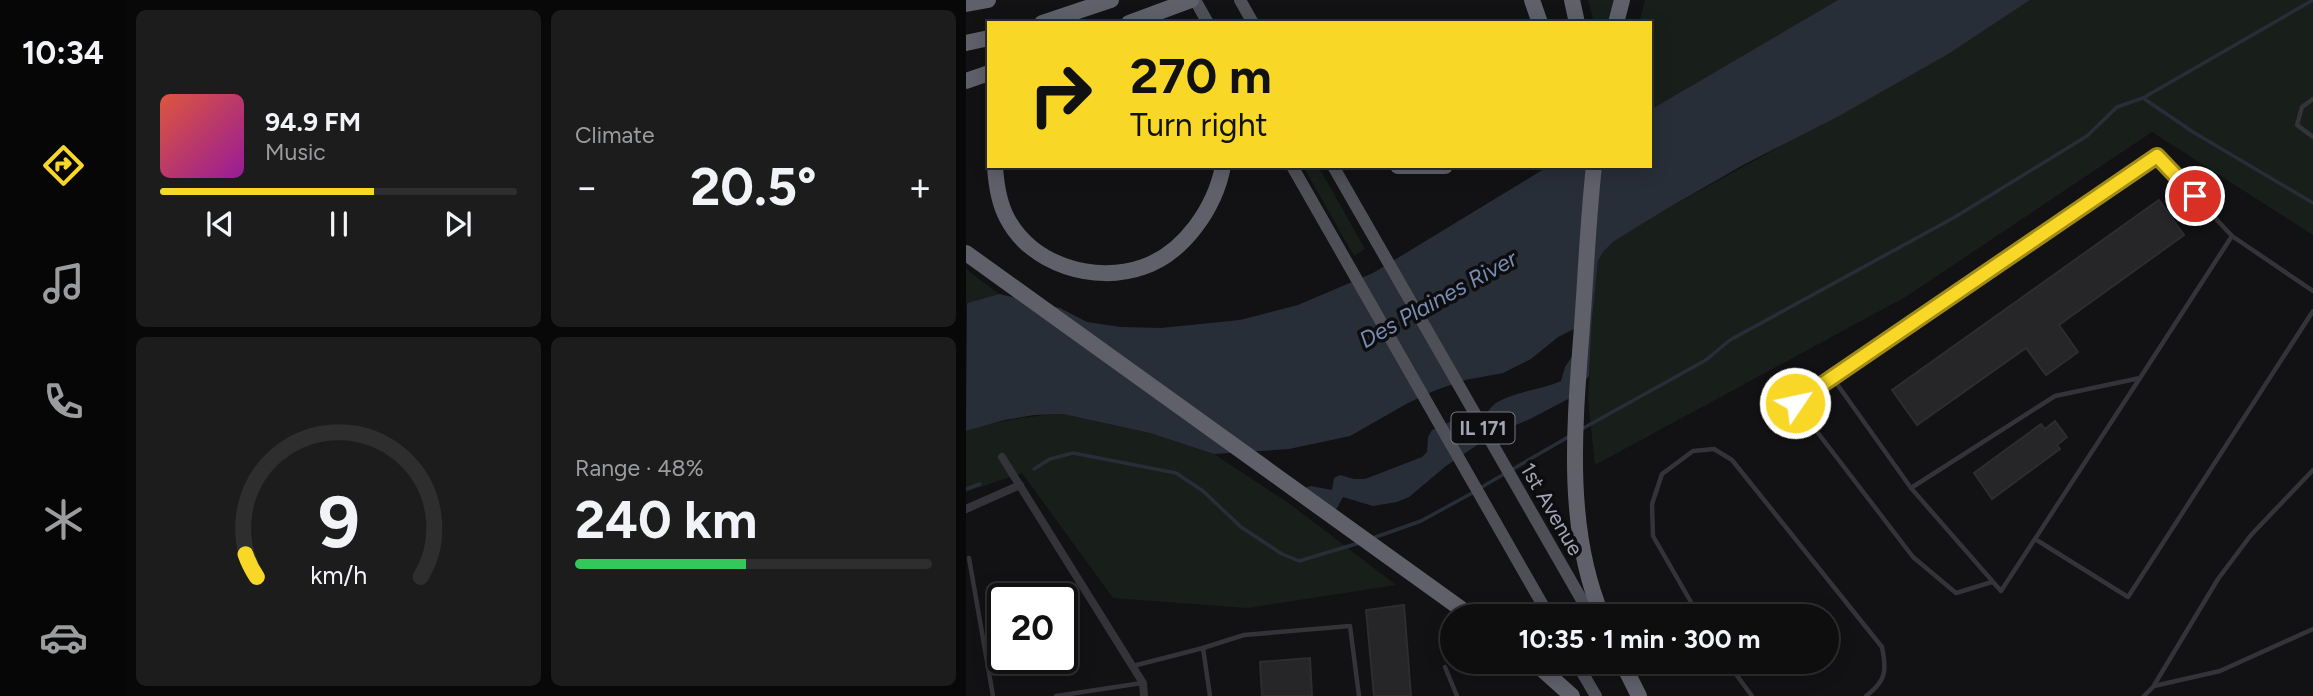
<!DOCTYPE html>
<html lang="en">
<head>
<meta charset="utf-8">
<style>
  body { margin:0; font-family:Figtree,sans-serif; background:#1c1c1d; color:#f1f3f6; height:100vh; display:flex; flex-direction:column; font-size:26px; white-space:nowrap }
  * { box-sizing:border-box; margin:0 }
  p { font-size:23px; color:#9b9c9e }
  .icon { flex:none; width:38px; height:38px; fill:none; stroke:currentColor; stroke-width:2; stroke-linecap:round; stroke-linejoin:round }
  .map { position:relative; flex:1; overflow:hidden }
  .panel { display:flex; flex-direction:column; gap:10px; padding:10px; background:#080808; width:840px }
  .panel>* { flex:none }
  .hud { position:absolute; left:21px; top:21px; width:665px; height:147px; border-radius:0px; box-shadow:0 4px 18px #0003,0 0 0 2px #2e2e2f; background:#f8d726; color:#111; overflow:hidden }
  .speed { position:absolute; left:21px; top:583px; display:flex; gap:14px; font-size:35px; font-weight:700; text-align:center }
  .speed>* { display:grid; place-content:center; width:91px; height:91px; border-radius:50%; background:#0e0e0f; box-shadow:0 4px 18px #0003,0 0 0 2px #2e2e2f; line-height:1 }
  .speed .limit { border:4px solid #111; border-radius:10px; background:#fff; color:#111 }
  .pin { position:absolute; display:grid; place-items:center; width:60px; height:60px; color:#fff; margin:-30px; border:4px solid #fff; border-radius:50%; box-shadow:0 2px 7px #0007 }
  .me { position:absolute; width:77px; margin:-38px; rotate:56deg; stroke-linejoin:round; filter:drop-shadow(0 0 5px #0008) }
  .turn { display:flex; align-items:center; gap:24px; height:147px; padding:0 28px; font-size:32px }
  .turn .icon { width:91px; height:91px; stroke-width:2.5 }
  .turn b { display:block; font-size:49px; line-height:60px }
  .big { font-size:52px; font-weight:700; line-height:1.1 }
  .panel .card { flex:1; display:flex; flex-direction:column; justify-content:center; gap:10px; min-width:0; padding:0 24px; border-radius:10px; background:#1c1c1d }
  .panel .dial { align-items:center; gap:0 }
  .dial svg { height:182px; overflow:visible; fill:none; stroke:#2e2e2f; stroke-width:7; stroke-linecap:round; text-anchor:middle }
  .dial text { fill:#f1f3f6; stroke:none }
  .song { display:flex; align-items:center; gap:21px }
  .cover { width:84px; height:84px; border-radius:10px; background:linear-gradient(135deg,hsl(10 70% 55%),hsl(300 70% 35%)) }
  .played { height:7px; border-radius:4px; background:linear-gradient(90deg,#f8d726 60%,#2e2e2f 60%) }
  .keys { display:flex; justify-content:space-around; direction:ltr }
  .heat { display:flex; justify-content:space-between; align-items:center; font-size:38px; direction:ltr }
  .charge { height:10px; border-radius:5px; background:linear-gradient(90deg,#34c759 48%,#2e2e2f 0) }
  .panel .tiles { flex:1; display:grid; gap:10px; grid-template-columns:repeat(2,1fr) }
  .trip { position:absolute; left:474px; top:604px; width:399px; height:70px; border-radius:35px; background:#0e0e0f; box-shadow:0 4px 18px #0003,0 0 0 2px #2e2e2f; font-weight:700; line-height:70px; text-align:center }
  main { display:flex; flex:1; min-height:0 }
  .tab-bar { display:flex; flex-direction:column; width:126px; justify-content:space-around; align-items:center; background:#060606; color:#9b9c9e }
  .tab-bar .icon { width:49px; height:49px }
  .tab-bar .active { color:#f8d726 }
  .tab-bar b { font-size:32px; color:#f1f3f6 }
  .map>svg:first-child { display:block }
</style>
</head>
<body>
<main>
<nav class="tab-bar">
<b>10:34</b>
<svg class="icon active" aria-label="directions" viewBox="0 0 24 24"><path d="M12 3l9 9-9 9-9-9zM9 14v-3h6M13 9l2 2-2 2"/></svg>
<svg class="icon" aria-label="music" viewBox="0 0 24 24"><path d="M9 18V5l10-2v13"/><circle cx="6" cy="18" r="3"/><circle cx="16" cy="16" r="3"/></svg>
<svg class="icon" aria-label="phone" viewBox="0 0 24 24"><path d="M5 4h4l2 5-3 2q2 4 5 5l2-3 5 2v4C11 20 4 13 5 4z"/></svg>
<svg class="icon" aria-label="climate" viewBox="0 0 24 24"><path d="M12 3v18M4 7l16 10M4 17L20 7"/></svg>
<svg class="icon" aria-label="car" viewBox="0 0 24 24"><path d="M5 17H2v-5l4-1 3-4h7l3 4 3 1v5h-3M9 17h6M6 11h13"/><circle cx="7" cy="17" r="2"/><circle cx="17" cy="17" r="2"/></svg>
</nav>
<section class="panel">
<div class="tiles">
<div class="card">
<div class="song"><i class="cover"></i><div><b>94.9 FM</b><p>Music</p></div></div>
<div class="played"></div>
<div class="keys"><svg class="icon" aria-label="previous" viewBox="0 0 24 24"><path d="M18 5L8 12l10 7zM5 5v14"/></svg><svg class="icon" aria-label="pause" viewBox="0 0 24 24"><path d="M8 5v14M16 5v14"/></svg><svg class="icon" aria-label="next" viewBox="0 0 24 24"><path d="M6 5l10 7-10 7zM19 5v14"/></svg></div>
</div>
<div class="card"><p>Climate</p>
<div class="heat"><a>−</a><b class="big">20.5°</b><a>+</a></div>
</div>
<div class="card dial"><svg viewBox="0 0 100 80">
<path d="M14 69A42 42 0 1 1 86 69"/>
<path d="M14 69A42 42 0 0 1 9 59" stroke="#f8d726"/>
<text x="50" y="56" font-size="32" font-weight="700">9</text>
<text x="50" y="72" font-size="11">km/h</text>
</svg></div>
<div class="card"><p>Range · 48%</p><b class="big">240 km</b><div class="charge"></div></div>
</div>
</section>
<div class="map">
<svg width="1347" height="696" viewBox="0 0 1347 696">
  <rect width="100%" height="100%" fill="#121214"/>
  <g fill="#181f1a">
    <polygon points="622,0 648,0 643,23 628,23"/>
    <polygon points="679,0 872,0 684,110 684,23 673,23"/>
    <polygon points="1064,0 1347,0 1347,235 1186,132 941,296 629,465 622,400 626,319 632,261 637,252 647,242 697,211 984,53"/>
    <polygon points="337,166 352,166 399,249 388,256"/>
    <polygon points="0,269 33,294 0,303"/>
    <path d="M97,414L184,433L248,454L324,504L430,585L281,608L147,598L56,473L0,492V431C32,420 64,416 97,414Z"/>
  </g>
  <path fill="#282e38" d="M872,0H1064L984,53L871,117L777,165L697,211L647,242L637,252L632,261L626,319L623,376L606,397L564,419L526,435L480,466L443,497L431,502L407,506L377,497L371,508L365,513L332,490L345,486L366,490L368,478L374,475L388,479H399L456,457L461,452L462,437L466,430L497,416L515,420C520,415 524,407 530,403C550,391 575,390 595,381L599,367L609,352L610,328L592,337L565,359L537,373L499,380L470,390L442,403L384,436L323,449L248,454L184,433L97,414L68,415L38,420L0,431L1,303L33,294L94,308L121,322L155,327L195,328L274,320L332,305L407,273L583,166H684V110Z"/>
  <g fill="none" stroke-linecap="round" stroke-linejoin="round">
    <g stroke="#282e38" stroke-width="3.5">
      <polyline points="1177,98 1227,132 1347,203"/>
      <polyline points="614,430 740,360 764,340 989,217 1121,136 1151,107 1177,98 1347,0"/>
      <polyline points="68,469 84,459 107,453 210,473 237,491 275,527 316,554 333,561 393,543"/>
      <polyline points="514,488 604,436"/>
      <polyline points="0,489 14,484"/>
      <polyline points="407,538 455,521 508,492"/>
    </g>
  </g>
  <g fill="#262528" stroke="#2d2c30" stroke-width="2">
    <polygon points="1193,200 1218,235 1093,325 1112,352 1080,375 1060,348 951,425 926,390"/>
    <polygon points="1089,421 1101,437 1091,445 1094,449 1026,499 1008,473 1075,424 1079,429"/>
    <polygon points="438,605 445,696 408,696 400,610"/>
    <polygon points="344,658 346,696 296,696 294,662"/>
  </g>
  <g fill="none" stroke-linecap="round" stroke-linejoin="round">
    <g stroke="#333339" stroke-width="4.5">
      <polyline points="1347,99 1336,107 1331,125 1347,137"/>
      <polyline points="866,377 945,488"/>
      <polygon points="1174,378 1035,591 945,488 1089,396"/>
      <polyline points="1174,378 1266,236"/>
      <polyline points="1069,539 1162,597 1347,311"/>
      <polyline points="3,558 27,696"/>
      <polyline points="1026,582 990,593 947,557 829,403 1191,156 1266,236 1347,291"/>
      <path d="M733,616L687,536L686,504L696,474L727,451L748,449L766,460L916,647C921,671 920,681 900,696"/>
      <polyline points="237,648 278,635 384,626 393,696"/>
      <polyline points="761,662 786,696"/>
      <polyline points="167,666 237,648 244,696"/>
      <polyline points="479,667 491,696"/>
      <polyline points="1188,686 1254,671 1347,629"/>
      <polyline points="90,696 176,683"/>
      <polyline points="1178,696 1187,687 1252,579 1285,535 1347,470"/>
    </g>
    <g stroke="#333339" stroke-width="8">
      <polyline points="36,457 177,683 178,696"/>
      <polyline points="0,509 54,485"/>
    </g>
    <g stroke="#4f4f58" stroke-width="12">
      <polyline points="229,0 242,23"/>
      <polyline points="274,0 287,23"/>
      <polyline points="326,166 583,616"/>
      <polyline points="367,166 625,616"/>
      <polyline points="610,662 630,696"/>
    </g>
    <g stroke="#5f606a" stroke-width="16">
      <polyline points="566,0 574,23"/>
      <polyline points="606,0 611,23"/>
      <polyline points="0,4 22,0"/>
      <polyline points="76,23 145,0"/>
      <polyline points="163,23 225,0"/>
      <polyline points="650,23 656,0"/>
      <polyline points="0,43 23,38"/>
      <polyline points="0,81 23,73"/>
      <path d="M29,166C30,183 33,203 41,218C65,265 129,284 177,267C218,253 249,208 257,166"/>
      <polyline points="432,166 479,166"/>
      <path d="M628,166C622,219 620,273 616,326C609,421 598,526 636,616"/>
      <polyline points="0,253 505,616"/>
      <polyline points="568,662 606,696"/>
      <polyline points="656,662 673,696"/>
    </g>
  </g>
  <g fill="none" stroke-linecap="round" stroke-linejoin="round">
    <g stroke="#a18c19" stroke-width="18">
      <polyline id="route" points="829,403 1191,156 1229,196"/>
    </g>
    <use href="#route" stroke="#f8d726" stroke-width="12"/>
  </g>
  <g text-anchor="middle" dominant-baseline="central" stroke-width="7" stroke-linejoin="round" paint-order="stroke">
    <rect fill="#0d0d0f" stroke="#767783" stroke-width="2" x="485.5" y="412.5" width="63" height="31" rx="5"/>
    <g font-size="19" font-weight="bold" fill="#a3a5b5">
      <text x="517" y="428">IL 171</text>
    </g>
    <g font-size="21" fill="#a3a5b5" stroke="#0d0d0f">
      <text transform="translate(586 509) rotate(60)">1st Avenue</text>
    </g>
    <g font-size="23" font-style="italic" fill="#788cb2" stroke="#0d0d0f">
      <text transform="translate(472 299) rotate(-29)">Des Plaines River</text>
    </g>
  </g>
</svg>
<div class="speed"><div class="limit">20</div></div>
<div class="pin" style="left:1229px;top:196px;background:#d93025"><svg class="icon" aria-label="arrive" viewBox="0 0 24 24"><path d="M6 21V4h12l-3 4 3 4H6"/></svg></div>
<svg class="me" style="left:829px;top:403px" viewBox="-20 -20 40 40"><circle r="17" fill="#f8d726" stroke="#fff" stroke-width="3"/><path d="M0-11L8 9 0 5-8 9z" fill="#fff"/></svg>
<div class="trip">10:35 · 1 min · 300 m</div>
<div class="hud">
<div class="turn"><svg class="icon" aria-label="right" viewBox="0 0 24 24"><path d="M7 20v-9h11M14 6l5 5-5 5"/></svg><div><b>270 m</b>Turn right</div></div>
</div>
</div>
</main>
</body>
</html>
